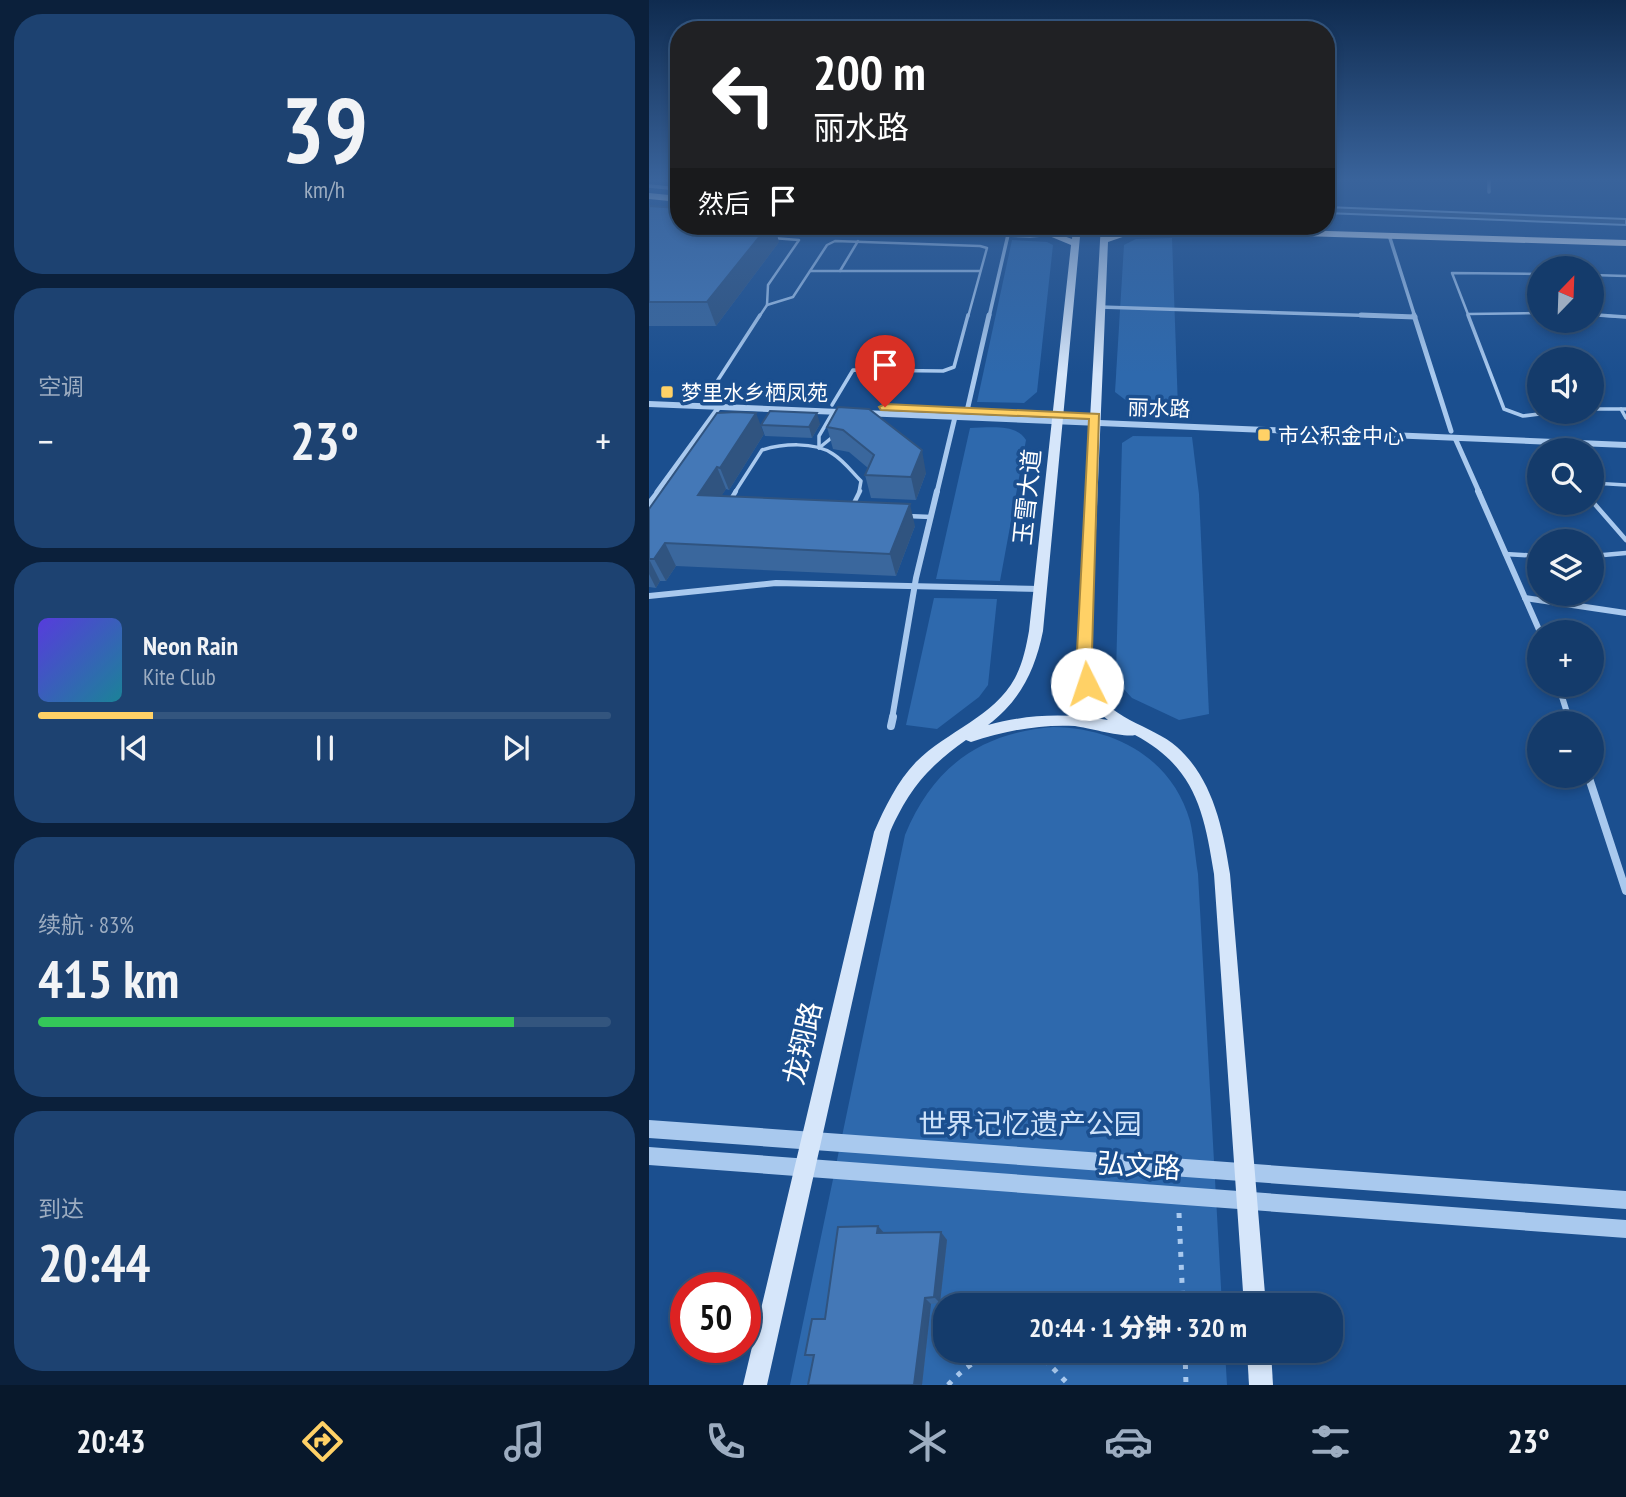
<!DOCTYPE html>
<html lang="zh">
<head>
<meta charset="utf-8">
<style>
  body { margin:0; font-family:"PT Sans Narrow","Noto Sans SC",sans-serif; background:#1d4271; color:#f1f3f6; height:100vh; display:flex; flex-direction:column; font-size:26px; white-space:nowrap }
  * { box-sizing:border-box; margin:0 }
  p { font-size:23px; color:#9dadc1 }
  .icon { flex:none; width:38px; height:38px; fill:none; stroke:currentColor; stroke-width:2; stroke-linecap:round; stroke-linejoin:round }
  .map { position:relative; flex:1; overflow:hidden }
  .side { display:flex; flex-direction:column; gap:14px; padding:14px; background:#0b203b; width:649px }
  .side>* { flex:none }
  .banner { position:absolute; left:21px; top:21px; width:665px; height:214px; border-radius:28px; box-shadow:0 4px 10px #0003,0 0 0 2px #33557e; background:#202124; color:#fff; overflow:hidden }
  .needle { width:46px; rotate:23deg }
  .fabs { position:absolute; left:878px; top:256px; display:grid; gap:14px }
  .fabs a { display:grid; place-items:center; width:77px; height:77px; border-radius:50%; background:#143b6b; box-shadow:0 4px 10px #0003,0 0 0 2px #33557e; font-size:35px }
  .speed { position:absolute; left:21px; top:1272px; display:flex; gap:14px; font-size:35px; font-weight:700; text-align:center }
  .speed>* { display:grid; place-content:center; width:91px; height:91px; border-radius:50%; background:#143b6b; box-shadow:0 4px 10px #0003,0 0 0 2px #33557e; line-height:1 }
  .speed .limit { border:10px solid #d22; background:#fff; color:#111 }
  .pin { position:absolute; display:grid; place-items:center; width:60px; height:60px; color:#fff; margin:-72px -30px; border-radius:50% 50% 50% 0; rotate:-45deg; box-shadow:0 0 7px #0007 }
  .pin .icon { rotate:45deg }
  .me { position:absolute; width:77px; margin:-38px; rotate:356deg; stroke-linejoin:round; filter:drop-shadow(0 0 5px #0008) }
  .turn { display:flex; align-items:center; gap:24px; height:147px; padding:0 28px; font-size:32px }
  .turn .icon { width:91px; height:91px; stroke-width:2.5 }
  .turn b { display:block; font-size:49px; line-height:60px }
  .then { display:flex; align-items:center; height:66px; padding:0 28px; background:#0003; gap:14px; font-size:26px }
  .big { font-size:52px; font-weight:800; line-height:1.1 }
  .side .widget { flex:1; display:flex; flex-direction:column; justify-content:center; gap:10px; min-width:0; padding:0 24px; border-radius:28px; background:#1d4271 }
  .side .dial { align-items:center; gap:0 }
  .dial b { font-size:91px; line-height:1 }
  .song { display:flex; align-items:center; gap:21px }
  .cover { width:84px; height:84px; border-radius:10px; background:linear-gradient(135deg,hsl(250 70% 55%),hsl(190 70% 35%)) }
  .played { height:7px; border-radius:4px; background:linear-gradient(90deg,#ffd166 20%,#33557e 20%) }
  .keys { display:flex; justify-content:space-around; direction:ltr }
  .heat { display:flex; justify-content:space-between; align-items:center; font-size:38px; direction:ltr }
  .charge { height:10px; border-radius:5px; background:linear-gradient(90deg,#34c759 83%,#33557e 0) }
  .trip { position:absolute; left:284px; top:1293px; width:410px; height:70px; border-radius:28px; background:#143b6b; box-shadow:0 4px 10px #0003,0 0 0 2px #33557e; font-weight:800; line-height:70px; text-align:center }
  .tab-bar { display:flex; height:112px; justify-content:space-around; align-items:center; background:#08182b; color:#9dadc1 }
  .tab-bar .icon { width:49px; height:49px }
  .tab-bar .current { color:#ffd166 }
  .tab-bar b { font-size:32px; color:#f1f3f6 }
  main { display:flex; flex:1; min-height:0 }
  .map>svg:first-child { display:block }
</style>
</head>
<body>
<main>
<section class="side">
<div class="widget dial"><b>39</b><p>km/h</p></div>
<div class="widget"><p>空调</p>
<div class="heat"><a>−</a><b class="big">23°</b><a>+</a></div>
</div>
<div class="widget">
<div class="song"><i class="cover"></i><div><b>Neon Rain</b><p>Kite Club</p></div></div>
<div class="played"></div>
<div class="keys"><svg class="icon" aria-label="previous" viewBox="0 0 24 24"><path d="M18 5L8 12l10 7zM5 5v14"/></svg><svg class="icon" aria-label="pause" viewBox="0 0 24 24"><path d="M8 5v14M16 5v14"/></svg><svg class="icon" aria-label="next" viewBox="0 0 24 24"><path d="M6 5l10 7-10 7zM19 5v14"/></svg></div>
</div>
<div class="widget"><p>续航 · 83%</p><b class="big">415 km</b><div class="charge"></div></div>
<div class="widget"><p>到达</p><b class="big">20:44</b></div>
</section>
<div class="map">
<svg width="977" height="1385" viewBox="0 0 977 1385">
  <rect width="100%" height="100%" fill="#1b4f8f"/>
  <g fill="#2e69ad">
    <polygon points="523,238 529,408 487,408 466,392 475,245 487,239"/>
    <polygon points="363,240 398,242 404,245 388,392 375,403 328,402"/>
    <path d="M321,428C339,428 367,423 377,440L351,581L287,579Z"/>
    <polygon points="484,436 543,437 550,494 560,714 530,720 483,698 472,686 467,674 473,443"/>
    <polygon points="285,598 348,599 339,685 330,697 288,729 257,725"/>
    <path d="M404,727C466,728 523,758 541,821C545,838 546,856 549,874L573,1305L296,1306V1351H576L578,1385H141L256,835C284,767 331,733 404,727Z"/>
  </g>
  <polygon fill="#3c6290" stroke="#9cc4f0" stroke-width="2" points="677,207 977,219 977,225 677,213"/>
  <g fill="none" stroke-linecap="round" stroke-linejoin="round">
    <g stroke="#a9c9ee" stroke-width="5" stroke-dasharray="5 8" stroke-linecap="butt">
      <polyline points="530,1213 534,1306"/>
      <polyline points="370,1351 399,1363 420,1385"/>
      <polyline points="536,1351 537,1385"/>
      <path d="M299,1385C316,1367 333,1354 359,1351"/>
    </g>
    <g stroke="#a9c9ee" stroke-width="2.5">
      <polyline points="161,271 331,271"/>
      <polyline points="191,271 209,241"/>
      <polyline points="943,275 977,276"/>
      <polyline points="118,305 144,297 178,245 186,241 331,246 338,248 319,317"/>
      <polyline points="819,314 891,313"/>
      <polyline points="943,315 977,317"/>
      <polyline points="110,317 118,305 119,285 150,240 123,238"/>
      <polyline points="820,317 803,273 891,274"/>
    </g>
    <g stroke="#a9c9ee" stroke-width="3.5">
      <polyline points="819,315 855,409 874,416 915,411"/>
      <polyline points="948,315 977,317"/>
      <polyline points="56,400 111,315"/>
      <polyline points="183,405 204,370 294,371 305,367 319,315"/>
      <polyline points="943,409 977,409"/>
      <polyline points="972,409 977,418"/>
      <polyline points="170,448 186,435"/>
      <polyline points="170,448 170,436 184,412"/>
      <polyline points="943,483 977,485"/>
      <path d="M86,492L113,450C133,444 165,441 184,454C195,461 203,472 212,481L210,492"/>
    </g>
    <g stroke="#a9c9ee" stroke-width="4.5">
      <polyline points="81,501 87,491"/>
      <polyline points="943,501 977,540"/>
      <polyline points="203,507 211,491"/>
      <polyline points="258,516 282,517"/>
      <polyline points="856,554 891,556"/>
      <polyline points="943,556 977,553"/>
    </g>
    <g stroke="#a9c9ee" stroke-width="3.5">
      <polyline points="840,180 840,192"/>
      <polyline points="0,186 30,189"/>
      <polyline points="119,226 381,236 405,234"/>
      <polyline points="740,235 766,317"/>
      <polyline points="451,307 766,317"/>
      <polyline points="340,317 359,235"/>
    </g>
    <g stroke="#a9c9ee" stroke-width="5">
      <polyline points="712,315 766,317"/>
      <polyline points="765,315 802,431"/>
      <polyline points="318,411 340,315"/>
      <polyline points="806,438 830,492"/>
      <polyline points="8,492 70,407"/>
      <polyline points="288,492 306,417"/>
    </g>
    <g stroke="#a9c9ee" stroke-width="6">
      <polyline points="829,491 891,632"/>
      <polyline points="0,504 10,491"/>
      <polyline points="0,596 127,583 391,589"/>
      <polyline points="876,598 977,613"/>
      <polyline points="909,684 920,719"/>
      <polyline points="243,719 267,578 288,491"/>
    </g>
    <g stroke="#a9c9ee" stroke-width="8">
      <polyline points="919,717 921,723"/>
      <polyline points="242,726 244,717"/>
      <polyline points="939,775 977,891"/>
    </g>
    <g fill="#a9c9ee" fill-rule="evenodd">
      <polygon points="0,401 977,442 977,448 0,407"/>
      <polygon points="0,1120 977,1191 977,1209 0,1138"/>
      <polygon points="0,1147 977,1220 977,1238 0,1165"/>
    </g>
    <g fill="#d6e6fa" fill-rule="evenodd">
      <path d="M376,226H387L423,239L424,226H432L394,631C386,670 372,700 339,725C379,714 418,713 459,720C432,699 431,683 428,651L451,241L452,226H460L459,237L494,226V230L459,242L442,651C443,661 442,673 445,683C454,718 504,725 528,747C564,779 574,829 581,874L617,1306H595L565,874C555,811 546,767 486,735C476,738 440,728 426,726C390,724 356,731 322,742L317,740C279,767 260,789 241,832L118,1385H94L225,832C236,807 248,782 267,762C298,731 345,717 366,678C374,663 377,647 380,631L422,245Z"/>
      <polygon points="598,1351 622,1351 624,1385 600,1385"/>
    </g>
    <g fill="#f0f6ff" fill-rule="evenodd">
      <polygon points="0,193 30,196 30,202 0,199"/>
      <polygon points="421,226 508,226 977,240 977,246 426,229"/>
    </g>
  </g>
  <g fill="#3a679d">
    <polygon points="0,206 30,226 125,226 130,242 67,326 0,326"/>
    <polygon points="189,407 277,473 267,500 222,498 216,475 219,468 200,452 184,449 178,427"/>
    <polygon points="171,424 163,438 116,436 112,425"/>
    <polygon points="115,434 80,490 77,489 72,496 266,526 247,576 27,566 17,581 11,581 7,588 0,587 0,509"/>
    <polygon points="292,1232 298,1240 291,1303 282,1304 273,1385 159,1385 164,1359 156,1355 176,1319 235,1233"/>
  </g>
  <g fill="#305480">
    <polygon points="119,226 125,226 130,242 67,326 58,302"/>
    <polygon points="107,413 115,434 80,490 71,468"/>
    <polygon points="168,413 171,424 163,438 160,427"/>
    <polygon points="273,450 277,473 267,500 262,477"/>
    <polygon points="68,467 77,489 59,517 49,495"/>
    <polygon points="261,504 266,526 247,576 241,554"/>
    <polygon points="16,543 27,566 17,581 5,559"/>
    <polygon points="0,559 11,581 7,588 0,574"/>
    <polygon points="229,1226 236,1234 228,1233"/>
    <polygon points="292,1232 298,1240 291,1303 285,1297"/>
    <polygon points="276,1298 282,1304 273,1385 265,1385"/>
  </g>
  <g fill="#4478b7" stroke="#305480" stroke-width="2">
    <polygon points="0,206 30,208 30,226 119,226 58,302 0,302"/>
    <polygon points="189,407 220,409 273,450 262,477 216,475 225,455 194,430 178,427"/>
    <polygon points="121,411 168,413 160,427 112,425"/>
    <polygon points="87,412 107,413 71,468 68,467 49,495 261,504 241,554 16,543 5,559 0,559 0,509 68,413"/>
    <polygon points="229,1226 228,1233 292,1232 285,1297 276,1298 265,1385 159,1385 165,1355 156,1355 163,1319 176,1319 189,1227"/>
  </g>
  <linearGradient id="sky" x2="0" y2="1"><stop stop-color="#0f2b4f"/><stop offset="0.48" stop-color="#39639b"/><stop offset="1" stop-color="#39639b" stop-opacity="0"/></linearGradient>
  <rect width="977" height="374" fill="url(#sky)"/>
  <polygon fill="#ffd166" stroke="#a68842" stroke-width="2" points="236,404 450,414 443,652 446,684 444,688 433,688 430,684 428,652 440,419 232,410 230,407"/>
  <g fill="#ffd166" stroke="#1b4f8f" stroke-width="2.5">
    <rect x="11" y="385" width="14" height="14" rx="3.5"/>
    <rect x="608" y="428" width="14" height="14" rx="3.5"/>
  </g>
  <g text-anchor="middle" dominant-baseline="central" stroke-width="7" stroke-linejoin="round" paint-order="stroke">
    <g font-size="21" fill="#fff" stroke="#1b4f8f" text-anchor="start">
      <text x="32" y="392">梦里水乡栖凤苑</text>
      <text x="629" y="435">市公积金中心</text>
    </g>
    <g font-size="21" fill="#fff" stroke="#1b4f8f">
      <text transform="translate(510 408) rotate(2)">丽水路</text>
    </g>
    <g font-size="24" fill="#fff" stroke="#1b4f8f">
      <text transform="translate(378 497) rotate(-84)">玉雪大道</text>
    </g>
    <g font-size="28" fill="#fff" stroke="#1b4f8f">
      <text transform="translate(153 1043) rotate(-77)">龙翔路</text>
      <text transform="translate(490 1165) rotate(4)">弘文路</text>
    </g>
    <g font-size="28" fill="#cfe3fa" stroke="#1b4f8f">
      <text x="381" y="1123">世界记忆遗产公园</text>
    </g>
  </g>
</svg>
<div class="fabs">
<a><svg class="needle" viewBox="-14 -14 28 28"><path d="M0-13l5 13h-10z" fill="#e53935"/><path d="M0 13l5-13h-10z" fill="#9dadc1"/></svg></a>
<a><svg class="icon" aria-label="sound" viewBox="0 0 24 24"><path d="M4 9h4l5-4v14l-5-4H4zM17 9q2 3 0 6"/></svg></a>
<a><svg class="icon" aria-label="search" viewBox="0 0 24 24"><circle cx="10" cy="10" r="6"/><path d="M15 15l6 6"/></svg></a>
<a><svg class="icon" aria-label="layers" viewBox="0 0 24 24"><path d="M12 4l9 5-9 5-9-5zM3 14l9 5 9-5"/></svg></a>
<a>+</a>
<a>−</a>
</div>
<div class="speed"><div class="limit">50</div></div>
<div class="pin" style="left:236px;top:407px;background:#d93025"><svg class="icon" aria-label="arrive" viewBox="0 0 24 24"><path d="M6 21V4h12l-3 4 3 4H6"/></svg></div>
<svg class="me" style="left:438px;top:684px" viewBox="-20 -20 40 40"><circle r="19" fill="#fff"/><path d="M0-13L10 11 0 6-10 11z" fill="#ffd166"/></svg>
<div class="trip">20:44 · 1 分钟 · 320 m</div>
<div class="banner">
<div class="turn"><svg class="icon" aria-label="left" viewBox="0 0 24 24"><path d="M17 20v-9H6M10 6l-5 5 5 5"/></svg><div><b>200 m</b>丽水路</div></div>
<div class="then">然后<svg class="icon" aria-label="arrive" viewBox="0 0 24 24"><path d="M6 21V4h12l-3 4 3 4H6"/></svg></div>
</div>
</div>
</main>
<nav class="tab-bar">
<b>20:43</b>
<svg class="icon current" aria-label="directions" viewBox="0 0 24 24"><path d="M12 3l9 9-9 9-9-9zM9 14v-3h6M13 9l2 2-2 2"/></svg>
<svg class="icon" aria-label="music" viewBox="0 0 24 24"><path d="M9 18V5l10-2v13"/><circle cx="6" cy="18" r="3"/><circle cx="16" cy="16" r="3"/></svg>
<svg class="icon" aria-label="phone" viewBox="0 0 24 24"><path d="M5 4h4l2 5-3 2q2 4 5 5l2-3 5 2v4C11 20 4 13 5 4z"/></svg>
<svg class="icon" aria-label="climate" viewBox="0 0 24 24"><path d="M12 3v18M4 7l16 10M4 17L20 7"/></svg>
<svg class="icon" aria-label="car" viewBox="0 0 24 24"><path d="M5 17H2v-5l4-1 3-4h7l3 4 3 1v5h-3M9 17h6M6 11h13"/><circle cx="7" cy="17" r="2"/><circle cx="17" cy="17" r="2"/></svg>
<svg class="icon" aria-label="filters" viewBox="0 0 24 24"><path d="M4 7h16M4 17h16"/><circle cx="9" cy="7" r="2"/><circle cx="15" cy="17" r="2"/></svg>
<b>23°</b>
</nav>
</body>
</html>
